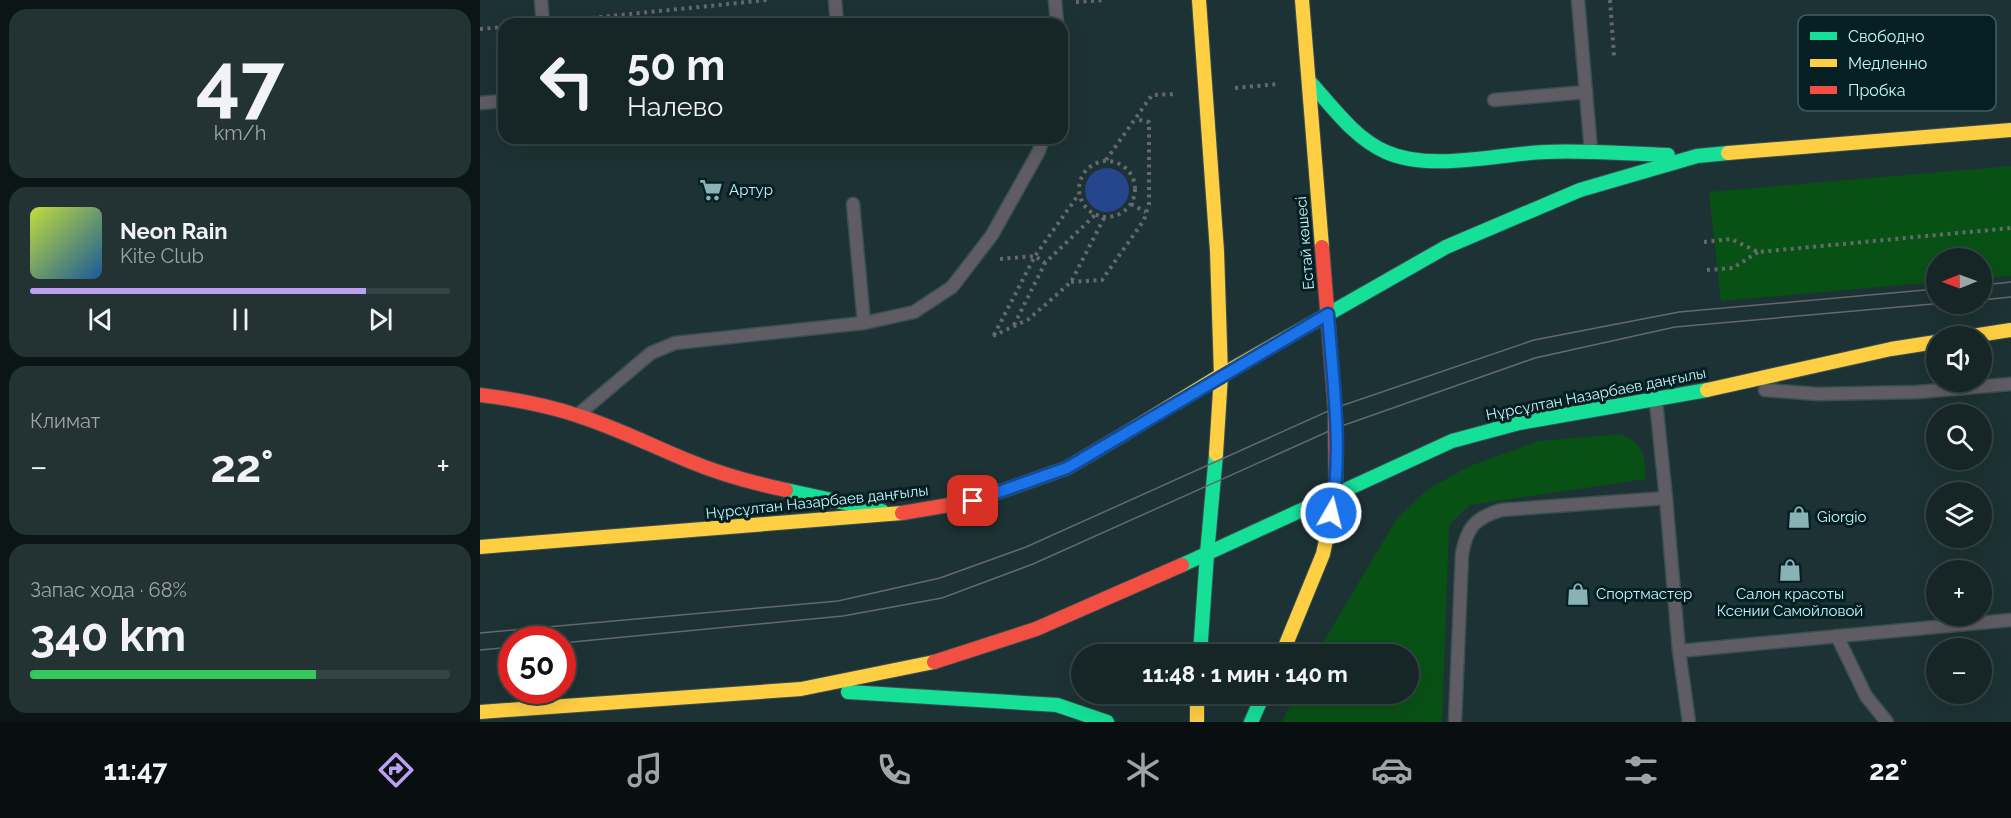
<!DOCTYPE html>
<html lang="ru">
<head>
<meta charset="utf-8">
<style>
  body { margin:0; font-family:Raleway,sans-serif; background:#233233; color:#f1f3f6; height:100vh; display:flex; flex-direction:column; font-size:22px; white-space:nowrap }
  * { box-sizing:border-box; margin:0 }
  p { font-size:20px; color:#9ea5a7 }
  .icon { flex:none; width:33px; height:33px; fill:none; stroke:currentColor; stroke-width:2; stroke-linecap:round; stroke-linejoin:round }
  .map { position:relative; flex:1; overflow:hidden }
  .details { display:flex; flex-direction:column; gap:9px; padding:9px; background:#0c1515; width:480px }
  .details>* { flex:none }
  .hud { position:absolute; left:18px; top:18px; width:570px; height:126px; border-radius:18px; box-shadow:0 6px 24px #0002,0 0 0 2px #354344; background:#162627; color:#f1f3f6; overflow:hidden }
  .needle { width:39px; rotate:269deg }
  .fabs { position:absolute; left:1446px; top:248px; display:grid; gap:12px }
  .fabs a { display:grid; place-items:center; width:66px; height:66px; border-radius:50%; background:#162627; box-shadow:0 6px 24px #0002,0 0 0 2px #354344; font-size:30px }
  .speed { position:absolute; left:18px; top:626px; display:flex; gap:12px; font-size:30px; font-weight:700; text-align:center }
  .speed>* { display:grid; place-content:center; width:78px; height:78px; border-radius:50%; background:#162627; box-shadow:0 6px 24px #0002,0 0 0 2px #354344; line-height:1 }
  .speed .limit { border:9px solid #d22; background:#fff; color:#111 }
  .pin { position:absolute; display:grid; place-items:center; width:51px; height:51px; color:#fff; margin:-26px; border-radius:12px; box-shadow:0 3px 9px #0006 }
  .me { position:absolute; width:66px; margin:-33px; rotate:8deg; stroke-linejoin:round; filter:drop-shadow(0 0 4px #0008) }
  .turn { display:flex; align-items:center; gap:21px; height:126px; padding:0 30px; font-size:27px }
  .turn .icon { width:78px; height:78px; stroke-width:2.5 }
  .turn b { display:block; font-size:42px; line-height:51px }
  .big { font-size:45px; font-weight:700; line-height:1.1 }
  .details .card { flex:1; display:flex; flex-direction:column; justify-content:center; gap:9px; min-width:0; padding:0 21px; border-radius:18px; background:#233233 }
  .details .dial { align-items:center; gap:0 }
  .dial b { font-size:78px; line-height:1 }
  .song { display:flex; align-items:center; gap:18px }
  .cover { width:72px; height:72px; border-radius:9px; background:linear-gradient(135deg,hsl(70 70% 55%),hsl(210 70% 35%)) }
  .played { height:6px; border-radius:3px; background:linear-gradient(90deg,#bca0f2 80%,#354344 80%) }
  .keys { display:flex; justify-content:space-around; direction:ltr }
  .heat { display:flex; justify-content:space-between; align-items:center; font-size:33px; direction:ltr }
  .charge { height:9px; border-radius:4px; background:linear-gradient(90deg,#34c759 68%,#354344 0) }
  .trip { position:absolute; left:591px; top:644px; width:348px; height:60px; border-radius:30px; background:#162627; box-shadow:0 6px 24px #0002,0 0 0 2px #354344; font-weight:700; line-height:60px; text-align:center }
  .menu { display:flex; height:96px; justify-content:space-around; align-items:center; background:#090f10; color:#9ea5a7 }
  .menu .icon { width:42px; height:42px }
  .menu .on { color:#bca0f2 }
  .menu b { font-size:27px; color:#f1f3f6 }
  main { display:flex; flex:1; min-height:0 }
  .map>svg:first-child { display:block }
</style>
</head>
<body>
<main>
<section class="details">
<div class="card dial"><b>47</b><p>km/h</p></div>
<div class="card">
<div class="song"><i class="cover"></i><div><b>Neon Rain</b><p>Kite Club</p></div></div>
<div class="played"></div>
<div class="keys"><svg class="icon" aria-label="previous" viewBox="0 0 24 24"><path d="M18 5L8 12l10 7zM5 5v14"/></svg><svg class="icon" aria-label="pause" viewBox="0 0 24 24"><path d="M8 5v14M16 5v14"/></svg><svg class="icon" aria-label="next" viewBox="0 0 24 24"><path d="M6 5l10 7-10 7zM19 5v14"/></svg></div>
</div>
<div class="card"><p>Климат</p>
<div class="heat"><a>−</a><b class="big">22°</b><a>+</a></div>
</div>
<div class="card"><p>Запас хода · 68%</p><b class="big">340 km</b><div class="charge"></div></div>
</section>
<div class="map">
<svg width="1531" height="722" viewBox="0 0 1531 722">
  <rect width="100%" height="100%" fill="#1d3234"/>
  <g fill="#085115">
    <polygon points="1531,166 1531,276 1502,278 1502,258 1456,258 1456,282 1241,301 1229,192"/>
    <path d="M1141,434C1166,446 1163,454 1166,479L989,505L969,525L962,722H802L816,693H928V654H836L916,520L948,489L990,466L1059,441Z"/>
  </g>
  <circle fill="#25468d" cx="627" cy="190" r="22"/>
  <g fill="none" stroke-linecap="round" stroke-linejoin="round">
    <g stroke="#395052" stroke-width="15">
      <g id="lane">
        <polyline points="61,0 63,24"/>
        <polyline points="355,0 357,24"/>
        <polyline points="575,0 577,24"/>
        <polyline points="1098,0 1111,151"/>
        <polyline points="1014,100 1106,92"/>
        <polyline points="0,103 24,101"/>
        <polyline points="373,204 384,323"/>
        <polyline points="1285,390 1338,394 1438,392 1531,384"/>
        <polyline points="1176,402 1186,498 1199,651 1531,620"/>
        <polyline points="100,413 171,353 195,343 384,323 434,312 472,287 512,235 559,151 563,138"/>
        <polyline points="1357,636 1386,696 1407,722"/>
        <polyline points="1199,651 1209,722"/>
        <path d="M975,722L982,554C987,527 995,518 1021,510L1186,498"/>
      </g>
    </g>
    <g stroke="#395052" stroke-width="16">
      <g id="fast">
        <path d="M829,81C852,106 874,138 906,152C951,172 1017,154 1065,152C1106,150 1147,154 1188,155"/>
        <polyline points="843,317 966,247 1100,190 1217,156 1248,153"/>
        <polyline points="306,490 402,511"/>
        <polyline points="727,554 736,454"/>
        <polyline points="702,565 972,441 1039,423 1227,390"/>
        <polyline points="720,654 727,554"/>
        <polyline points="368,692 577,705 627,722"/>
        <polyline points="771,722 784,693"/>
      </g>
    </g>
    <g stroke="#395052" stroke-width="16">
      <g id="slow">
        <polyline points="719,0 737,251 741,375 736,454"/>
        <polyline points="822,0 842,247"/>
        <polyline points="1248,153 1531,130"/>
        <polyline points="1492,336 1531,330"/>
        <polyline points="1227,390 1411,349 1456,342"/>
        <polyline points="646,433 741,375 843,317"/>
        <polyline points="0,547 422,513"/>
        <polyline points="802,654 843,554 856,493"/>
        <polyline points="717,693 717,722"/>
        <polyline points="0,712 321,689 454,662"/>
      </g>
    </g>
    <g stroke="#395052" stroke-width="16">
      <g id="jam">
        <polyline points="842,247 855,408 856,493"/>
        <path d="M0,395C34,399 67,405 99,416C137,428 172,446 209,461C240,474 273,483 306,490"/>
        <polyline points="422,513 493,501 587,468 646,433"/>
        <polyline points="454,662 556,629 702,565"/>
      </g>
    </g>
    <g stroke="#65696e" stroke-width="4" stroke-dasharray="3 4.5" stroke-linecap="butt">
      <polyline points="1130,0 1134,56"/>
      <polyline points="596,2 625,0"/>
      <polyline points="82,21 287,0"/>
      <polyline points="0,29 24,27"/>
      <polyline points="755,88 798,84"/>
      <polyline points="626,160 672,95 696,94"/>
      <circle cx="627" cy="189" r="28"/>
      <polyline points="651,204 666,212"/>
      <polyline points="1224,242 1251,239 1278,252 1531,228"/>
      <polyline points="520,259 555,256 565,263"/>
      <polyline points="1227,270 1253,268 1278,252"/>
      <polyline points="591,282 622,280 664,220 669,204 669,122 656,119"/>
      <polyline points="534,325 565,263 615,215"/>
      <polyline points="514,335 555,256 599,194"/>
      <polyline points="513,336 549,319 591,282 624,218"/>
    </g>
    <use href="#lane" stroke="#605c64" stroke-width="12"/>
    <use href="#fast" stroke="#16e098" stroke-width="14"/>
    <use href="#slow" stroke="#ffcf43" stroke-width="14"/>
    <use href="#jam" stroke="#f24e42" stroke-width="14"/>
    <g stroke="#63696f" stroke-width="1.5">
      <polyline points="1502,285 1531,282"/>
      <polyline points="1502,300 1531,297"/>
      <polyline points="0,633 358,601 460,578 546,547 855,408 1054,340 1199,312 1456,289"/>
      <polyline points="82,643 363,616 462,598 553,564 856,428 1055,358 1195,327 1464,303"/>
      <polyline points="0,650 32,647"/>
    </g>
  </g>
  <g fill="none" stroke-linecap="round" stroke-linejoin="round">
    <g stroke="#114b97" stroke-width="15">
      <path id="route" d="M493,501L587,468L848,314C852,375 864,454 851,513"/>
    </g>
    <use href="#route" stroke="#1a73e8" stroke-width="10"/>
  </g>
  <defs>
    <g id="supermarket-bare" transform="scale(1.8)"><path d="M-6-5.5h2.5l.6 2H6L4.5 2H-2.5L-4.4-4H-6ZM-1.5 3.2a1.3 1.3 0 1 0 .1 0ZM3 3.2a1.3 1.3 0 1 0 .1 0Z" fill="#89b2b6" stroke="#051f22" stroke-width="2.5" paint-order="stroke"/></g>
    <g id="shop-bare" transform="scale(1.8)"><path d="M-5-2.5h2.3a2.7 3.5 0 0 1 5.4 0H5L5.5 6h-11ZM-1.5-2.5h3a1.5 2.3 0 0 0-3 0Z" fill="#89b2b6" stroke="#051f22" stroke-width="2.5" paint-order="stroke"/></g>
  </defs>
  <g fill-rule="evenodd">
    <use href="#supermarket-bare" x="231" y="190"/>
    <use href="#shop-bare" x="1319" y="517"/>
    <use href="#shop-bare" x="1310" y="570"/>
    <use href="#shop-bare" x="1098" y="594"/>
  </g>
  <g text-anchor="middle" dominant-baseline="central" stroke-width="6" stroke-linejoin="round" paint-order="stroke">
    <g font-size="15" fill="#c3f7fc" stroke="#051f22" text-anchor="start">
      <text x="249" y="190">Артур</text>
      <text x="1337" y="517">Giorgio</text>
      <text x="1116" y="594">Спортмастер</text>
      <text x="1310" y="594" text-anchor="middle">Салон красоты<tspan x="1310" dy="17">Ксении Самойловой</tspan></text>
    </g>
    <g font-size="15" fill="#c3f7fc" stroke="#051f22">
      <text transform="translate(825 243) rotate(-95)">Естай көшесі</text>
      <text transform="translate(1116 394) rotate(-11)">Нұрсұлтан Назарбаев даңғылы</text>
      <text transform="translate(337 502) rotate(-6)">Нұрсұлтан Назарбаев даңғылы</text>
    </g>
  </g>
  <rect x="1318" y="15" width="198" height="96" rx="9" fill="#051f22" stroke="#3e6063" stroke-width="1.5"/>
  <rect x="1330" y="32" width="27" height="8" fill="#16e098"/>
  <rect x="1330" y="59" width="27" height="8" fill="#ffcf43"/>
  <rect x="1330" y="86" width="27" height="8" fill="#f24e42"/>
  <g font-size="16" fill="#c3f7fc">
    <text x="1368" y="42">Свободно</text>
    <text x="1368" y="69">Медленно</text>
    <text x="1368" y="96">Пробка</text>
  </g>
</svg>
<div class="fabs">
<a><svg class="needle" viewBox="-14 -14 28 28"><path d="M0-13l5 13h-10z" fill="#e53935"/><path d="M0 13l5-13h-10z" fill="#9ea5a7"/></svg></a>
<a><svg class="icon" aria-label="sound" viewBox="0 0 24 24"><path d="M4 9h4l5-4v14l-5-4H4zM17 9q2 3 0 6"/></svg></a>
<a><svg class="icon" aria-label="search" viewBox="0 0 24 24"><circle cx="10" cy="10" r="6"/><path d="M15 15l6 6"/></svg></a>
<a><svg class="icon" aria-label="layers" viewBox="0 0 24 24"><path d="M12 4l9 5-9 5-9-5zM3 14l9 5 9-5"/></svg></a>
<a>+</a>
<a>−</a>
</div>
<div class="speed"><div class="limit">50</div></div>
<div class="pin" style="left:493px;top:501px;background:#d93025"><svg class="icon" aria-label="arrive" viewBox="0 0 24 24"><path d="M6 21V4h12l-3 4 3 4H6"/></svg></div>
<svg class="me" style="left:851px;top:513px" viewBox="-20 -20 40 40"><circle r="17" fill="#1a73e8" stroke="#fff" stroke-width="3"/><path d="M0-11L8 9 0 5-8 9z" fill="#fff"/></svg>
<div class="trip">11:48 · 1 мин · 140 m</div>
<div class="hud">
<div class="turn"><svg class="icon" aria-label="left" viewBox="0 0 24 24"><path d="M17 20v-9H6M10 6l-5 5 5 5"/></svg><div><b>50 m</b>Налево</div></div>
</div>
</div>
</main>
<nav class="menu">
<b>11:47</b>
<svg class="icon on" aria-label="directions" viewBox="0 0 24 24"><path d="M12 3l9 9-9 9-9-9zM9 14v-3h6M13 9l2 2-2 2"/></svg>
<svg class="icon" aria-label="music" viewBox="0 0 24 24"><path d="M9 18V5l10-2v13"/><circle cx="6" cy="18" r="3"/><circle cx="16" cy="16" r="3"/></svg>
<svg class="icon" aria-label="phone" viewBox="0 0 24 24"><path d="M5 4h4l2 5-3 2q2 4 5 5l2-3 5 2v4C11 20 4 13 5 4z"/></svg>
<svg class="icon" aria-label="climate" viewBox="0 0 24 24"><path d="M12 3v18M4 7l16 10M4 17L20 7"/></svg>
<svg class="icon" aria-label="car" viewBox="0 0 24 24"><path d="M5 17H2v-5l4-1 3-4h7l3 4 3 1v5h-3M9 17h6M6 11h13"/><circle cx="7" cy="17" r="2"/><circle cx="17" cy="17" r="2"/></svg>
<svg class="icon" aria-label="filters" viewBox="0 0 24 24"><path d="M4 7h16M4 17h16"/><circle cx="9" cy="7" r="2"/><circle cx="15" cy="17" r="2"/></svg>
<b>22°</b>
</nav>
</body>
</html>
